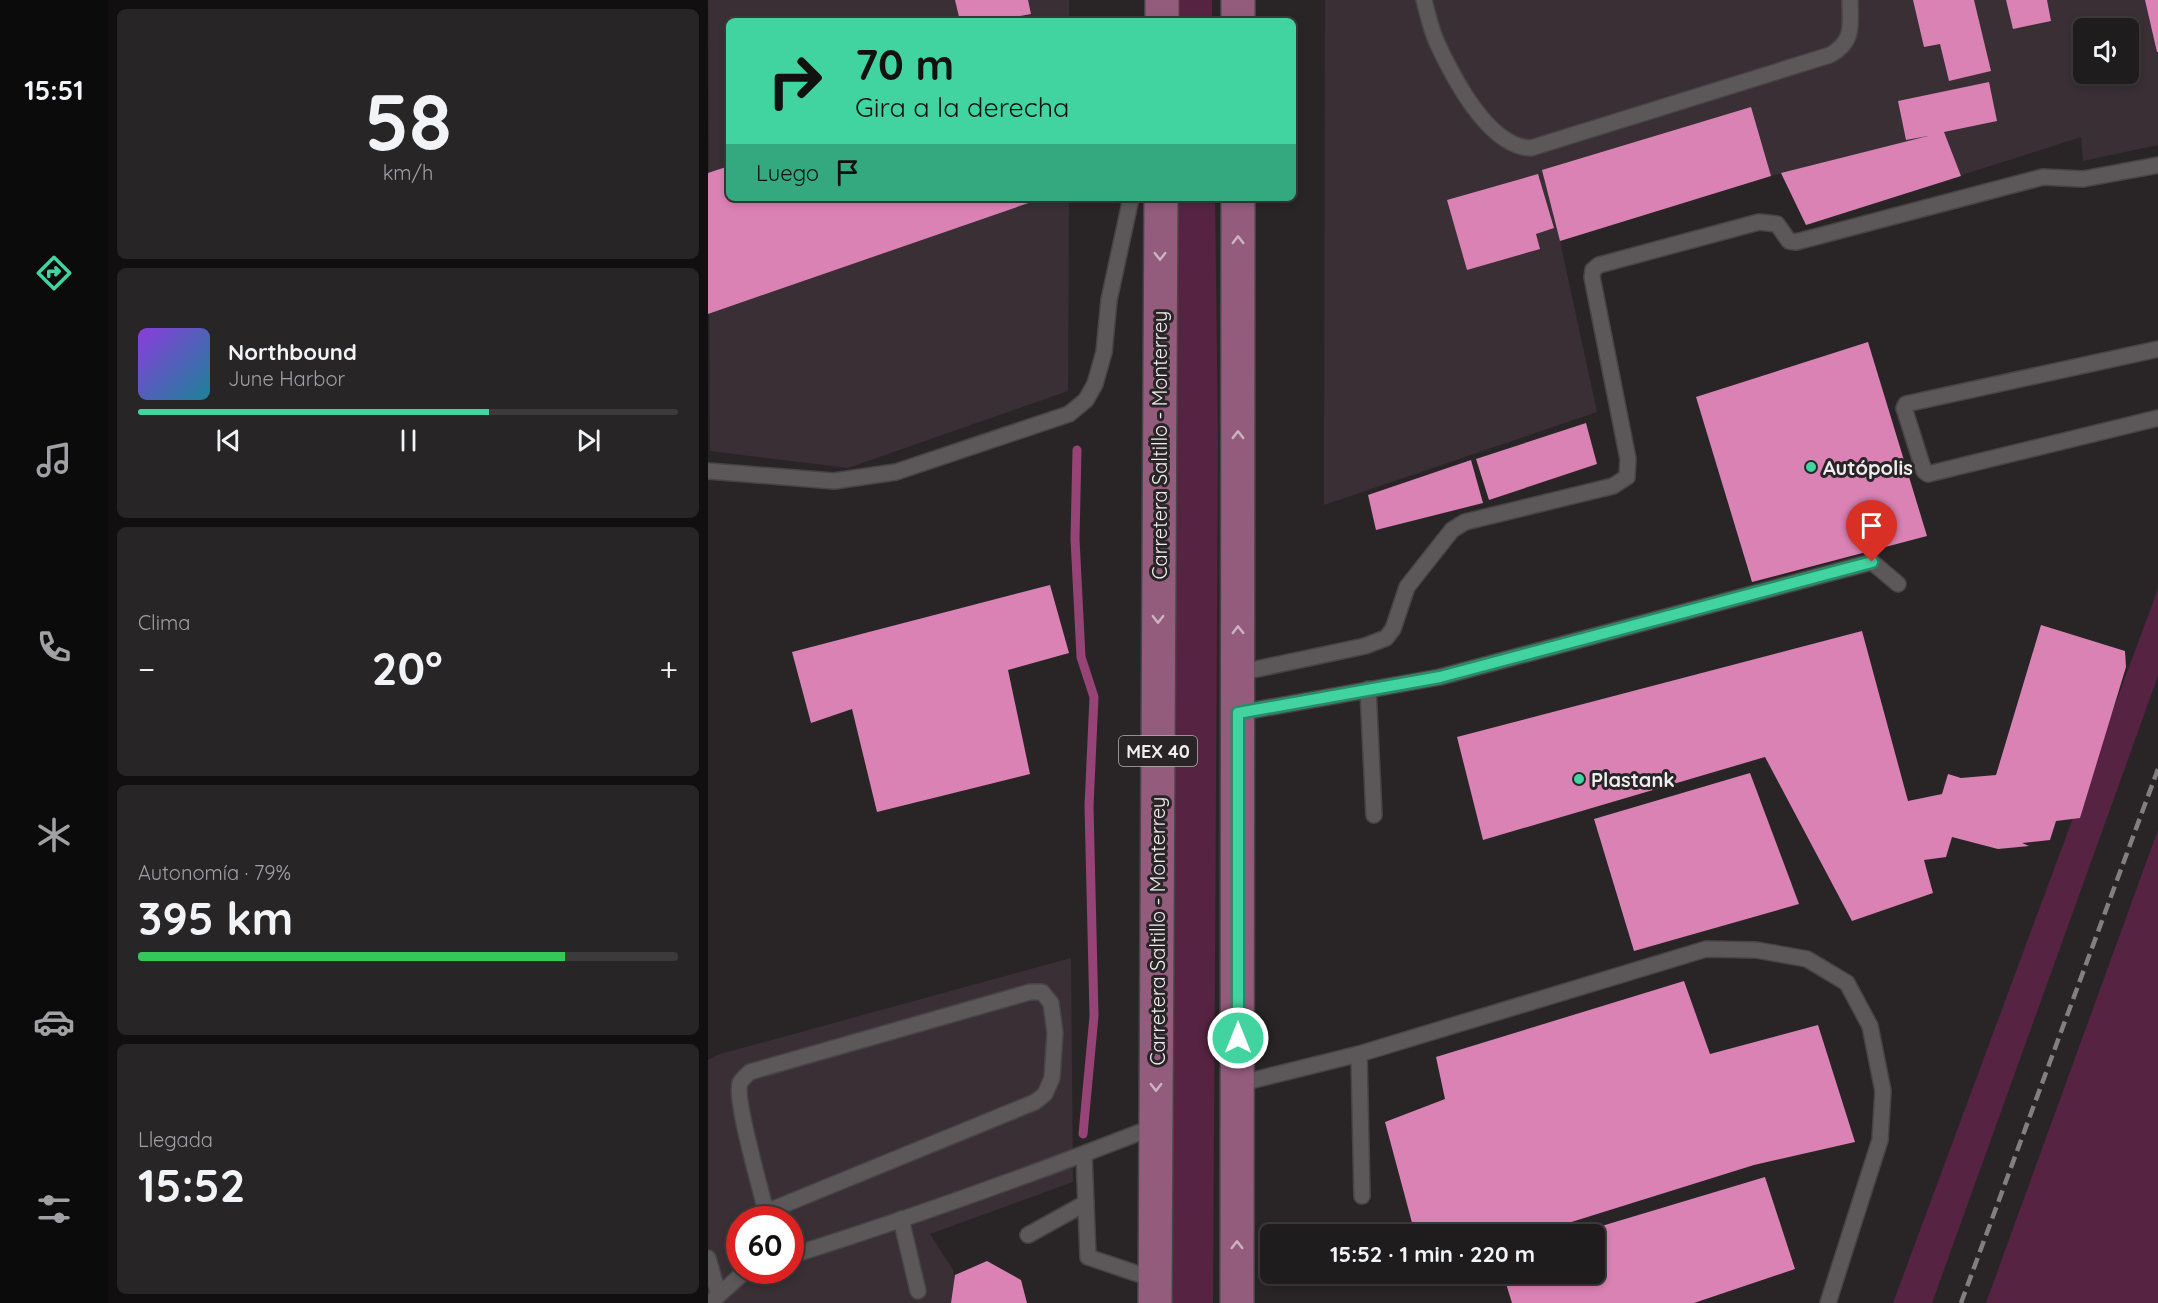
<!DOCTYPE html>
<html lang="es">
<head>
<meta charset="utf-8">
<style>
  body { margin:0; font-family:Quicksand,sans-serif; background:#272526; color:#f1f3f6; height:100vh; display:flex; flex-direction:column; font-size:22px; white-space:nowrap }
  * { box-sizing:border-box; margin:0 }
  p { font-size:20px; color:#a1a1a4 }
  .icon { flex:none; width:33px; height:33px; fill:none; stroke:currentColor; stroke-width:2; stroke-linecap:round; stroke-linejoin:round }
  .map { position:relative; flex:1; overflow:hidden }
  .drawer { display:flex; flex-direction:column; gap:9px; padding:9px; background:#110f10; width:600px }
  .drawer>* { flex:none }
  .hud { position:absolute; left:18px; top:18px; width:570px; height:183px; border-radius:9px; box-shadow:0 3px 9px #0003,0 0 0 2px #3c3a3b; background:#41d4a1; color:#111; overflow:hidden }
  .tools { position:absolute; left:1365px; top:18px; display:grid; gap:12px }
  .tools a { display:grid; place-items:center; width:66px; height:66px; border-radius:9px; background:#1f1c1d; box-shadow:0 3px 9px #0003,0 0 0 2px #3c3a3b; font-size:30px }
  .speed { position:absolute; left:18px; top:1206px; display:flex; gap:12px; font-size:30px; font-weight:700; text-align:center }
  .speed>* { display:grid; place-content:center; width:78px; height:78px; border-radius:50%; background:#1f1c1d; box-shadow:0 3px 9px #0003,0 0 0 2px #3c3a3b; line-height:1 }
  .speed .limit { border:9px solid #d22; background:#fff; color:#111 }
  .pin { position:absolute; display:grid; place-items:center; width:51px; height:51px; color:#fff; margin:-62px -26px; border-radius:50% 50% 50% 0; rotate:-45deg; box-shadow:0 0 6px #0007 }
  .pin .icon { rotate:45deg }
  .me { position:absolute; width:66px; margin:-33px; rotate:0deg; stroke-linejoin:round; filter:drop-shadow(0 0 4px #0008) }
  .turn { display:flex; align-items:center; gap:21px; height:126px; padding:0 30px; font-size:27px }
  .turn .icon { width:78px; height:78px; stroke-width:2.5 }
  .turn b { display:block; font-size:42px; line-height:51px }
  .then { display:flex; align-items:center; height:57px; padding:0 30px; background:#0003; gap:12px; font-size:22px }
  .big { font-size:45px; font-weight:800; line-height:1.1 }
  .drawer .tile { flex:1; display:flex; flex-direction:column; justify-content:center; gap:9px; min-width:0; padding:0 21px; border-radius:9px; background:#272526 }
  .drawer .dial { align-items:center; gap:0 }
  .dial b { font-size:78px; line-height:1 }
  .song { display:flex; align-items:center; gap:18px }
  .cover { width:72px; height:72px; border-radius:9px; background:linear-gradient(135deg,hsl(270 70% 55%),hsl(190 70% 35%)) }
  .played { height:6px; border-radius:3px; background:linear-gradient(90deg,#41d4a1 65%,#3c3a3b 65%) }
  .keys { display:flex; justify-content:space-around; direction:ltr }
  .heat { display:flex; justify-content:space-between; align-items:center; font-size:33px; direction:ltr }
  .charge { height:9px; border-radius:4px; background:linear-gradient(90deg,#34c759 79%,#3c3a3b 0) }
  .trip { position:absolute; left:552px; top:1224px; width:345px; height:60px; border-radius:9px; background:#1f1c1d; box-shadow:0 3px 9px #0003,0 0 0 2px #3c3a3b; font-weight:800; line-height:60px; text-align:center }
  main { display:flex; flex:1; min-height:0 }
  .tab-bar { display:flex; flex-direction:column; width:108px; justify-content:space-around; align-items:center; background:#0c0b0c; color:#a1a1a4 }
  .tab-bar .icon { width:42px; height:42px }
  .tab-bar .active { color:#41d4a1 }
  .tab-bar b { font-size:27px; color:#f1f3f6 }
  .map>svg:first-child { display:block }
</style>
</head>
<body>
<main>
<nav class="tab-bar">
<b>15:51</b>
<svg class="icon active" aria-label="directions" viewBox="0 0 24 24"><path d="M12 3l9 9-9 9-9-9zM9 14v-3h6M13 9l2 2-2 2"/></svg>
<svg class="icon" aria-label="music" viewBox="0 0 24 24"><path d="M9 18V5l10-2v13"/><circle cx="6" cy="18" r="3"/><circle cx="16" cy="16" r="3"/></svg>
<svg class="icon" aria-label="phone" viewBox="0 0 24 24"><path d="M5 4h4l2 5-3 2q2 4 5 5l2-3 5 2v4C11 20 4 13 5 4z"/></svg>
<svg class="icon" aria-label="climate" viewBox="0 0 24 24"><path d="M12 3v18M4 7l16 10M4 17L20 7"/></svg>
<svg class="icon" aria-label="car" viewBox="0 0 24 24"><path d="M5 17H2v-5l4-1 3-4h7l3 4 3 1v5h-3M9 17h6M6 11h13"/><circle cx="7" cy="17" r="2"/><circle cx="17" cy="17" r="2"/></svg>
<svg class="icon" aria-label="filters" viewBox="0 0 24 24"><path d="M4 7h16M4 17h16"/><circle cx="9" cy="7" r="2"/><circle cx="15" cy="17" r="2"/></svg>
</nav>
<section class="drawer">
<div class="tile dial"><b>58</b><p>km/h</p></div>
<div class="tile">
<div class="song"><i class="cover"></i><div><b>Northbound</b><p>June Harbor</p></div></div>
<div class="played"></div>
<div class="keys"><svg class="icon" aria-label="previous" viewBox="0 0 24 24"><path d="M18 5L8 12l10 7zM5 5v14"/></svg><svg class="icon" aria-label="pause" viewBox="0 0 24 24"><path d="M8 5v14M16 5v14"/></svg><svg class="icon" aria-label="next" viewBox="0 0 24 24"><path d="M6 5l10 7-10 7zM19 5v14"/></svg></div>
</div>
<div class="tile"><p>Clima</p>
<div class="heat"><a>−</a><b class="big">20°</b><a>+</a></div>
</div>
<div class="tile"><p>Autonomía · 79%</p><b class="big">395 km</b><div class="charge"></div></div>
<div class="tile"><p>Llegada</p><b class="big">15:52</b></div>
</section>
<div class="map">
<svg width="1450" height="1303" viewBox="0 0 1450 1303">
  <rect width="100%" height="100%" fill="#292527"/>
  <g fill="#392f34" fill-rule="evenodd">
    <polygon points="0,0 361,0 361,21 21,21 21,198 361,198 360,391 140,468 2,451"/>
    <path d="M617,0H1450V145L1375,161L1373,137L1098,225L1073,173L852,241L889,412L616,505ZM1376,28H1420V74H1376Z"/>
    <path d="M363,958L365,1182L222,1234L245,1270L250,1303H0V1060L9,1055ZM32,1220H82V1270H32Z"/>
  </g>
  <g fill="#562442">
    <rect x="468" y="0" width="36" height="21"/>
    <polygon points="468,198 507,198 510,443 505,1303 464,1303"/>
    <polygon points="1450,589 1450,676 1224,1303 1185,1303"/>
    <polygon points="1450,830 1450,1303 1278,1303"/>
  </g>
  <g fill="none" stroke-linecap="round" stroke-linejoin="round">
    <polyline stroke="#964475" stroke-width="9" points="369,450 367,539 373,657 386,697 381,806 386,1016 375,1134"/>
  </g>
  <g fill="#da82b4">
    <polygon points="247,0 320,0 323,14 286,21 252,21"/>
    <polygon points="1205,0 1266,0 1283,71 1241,81 1232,44 1216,47"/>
    <polygon points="1298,0 1339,0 1343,21 1305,29"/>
    <polygon points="1437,0 1450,0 1450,52 1449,52"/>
    <polygon points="1281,82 1289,121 1236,132 1253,176 1098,225 1073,173 1220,136 1198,140 1190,101"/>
    <polygon points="1043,107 1063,176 852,241 834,170"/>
    <polygon points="21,166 21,198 335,198 0,314 0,173"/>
    <polygon points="830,174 846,228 828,234 832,249 759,270 739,200"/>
    <polygon points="1160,342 1219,536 1044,582 988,397"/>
    <polygon points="878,423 889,464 781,500 768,459"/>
    <polygon points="763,460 775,503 668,530 660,495"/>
    <polygon points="342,585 361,653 300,670 322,774 169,812 144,709 103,723 84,652"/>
    <polygon points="1333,625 1417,651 1418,667 1372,818 1348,821 1342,840 1314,843 1321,846 1290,849 1244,837 1238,857 1216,860 1225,893 1144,921 1057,757 775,840 749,737 1154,631 1200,801 1234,794 1240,774 1253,778 1288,775"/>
    <polygon points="1042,773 1091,904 926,951 886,819"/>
    <polygon points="976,981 1002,1054 1110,1025 1147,1142 1046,1165 825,1234 707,1234 677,1122 737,1099 728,1057"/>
    <polygon points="1057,1177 1087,1269 986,1303 804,1303 795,1274 886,1274 886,1234 867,1234"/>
    <polygon points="279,1261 313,1280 319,1303 243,1303 247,1275"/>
  </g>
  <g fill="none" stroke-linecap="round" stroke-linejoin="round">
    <g stroke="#474445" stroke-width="18">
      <g id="lane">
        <path d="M716,0C720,15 723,31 730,45C746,79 781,147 823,148L1122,55C1147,41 1142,25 1142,0"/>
        <polyline points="1450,349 1198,404 1196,408 1216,471 1220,474 1450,418"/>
        <polyline points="0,471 126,481 188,472 361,414 378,400 387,384 396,352 401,300 423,198"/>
        <polyline points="530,673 657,646 678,638 685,629 699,587 744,530 757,522 905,486 919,477 920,459 884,277 885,270 891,265 1051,222 1069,224 1081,241 1088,242 1335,177 1375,179 1450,165"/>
        <polyline points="660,689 666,815"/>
        <polyline points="530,713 732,677 1164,562 1190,584"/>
        <polyline points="651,1054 654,1196"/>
        <polyline points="530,1084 651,1054 998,949 1048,950 1099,959 1139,983 1162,1026 1175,1091 1172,1140 1120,1303"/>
        <polyline points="376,1155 380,1257 448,1280"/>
        <path d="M58,1212L327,1102L337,1094L344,1078L347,1033L343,1003L334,992H322L42,1072C39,1075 34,1079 32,1083C26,1098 53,1190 58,1212L60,1220"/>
        <polyline points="193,1219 210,1291"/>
        <polyline points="320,1235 378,1203"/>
        <path d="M82,1256C206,1217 328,1173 448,1126"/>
        <polyline points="0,1258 10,1293"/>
        <polyline points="2,1303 33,1275 45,1270"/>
      </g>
    </g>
    <g stroke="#474445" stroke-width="36">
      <g id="primary">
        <polyline points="530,0 530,21"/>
        <polyline points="454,21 454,0"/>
        <polyline points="447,1303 453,198"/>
        <polyline points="529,1303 530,198"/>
      </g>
    </g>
    <use href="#lane" stroke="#5c5759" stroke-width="15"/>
    <use href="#primary" stroke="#935c7c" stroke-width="33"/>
    <polyline stroke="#837f81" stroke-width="4.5" stroke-dasharray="12 6" stroke-linecap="butt" points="1253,1303 1450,769"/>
  </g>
  <defs><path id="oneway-chevron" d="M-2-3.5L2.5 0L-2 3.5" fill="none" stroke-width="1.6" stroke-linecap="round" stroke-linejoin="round" transform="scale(1.5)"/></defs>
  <g stroke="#cbb3c0">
    <use href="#oneway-chevron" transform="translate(530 240) rotate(-90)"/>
    <use href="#oneway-chevron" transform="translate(452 256) rotate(90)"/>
    <use href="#oneway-chevron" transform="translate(530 435) rotate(-90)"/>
    <use href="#oneway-chevron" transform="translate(450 619) rotate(90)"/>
    <use href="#oneway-chevron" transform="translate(530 630) rotate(-90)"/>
    <use href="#oneway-chevron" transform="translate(448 1087) rotate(90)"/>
    <use href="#oneway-chevron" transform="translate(529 1245) rotate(-90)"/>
  </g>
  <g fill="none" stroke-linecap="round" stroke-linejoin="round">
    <g stroke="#2a8a69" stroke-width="15">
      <polyline id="route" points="530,1038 530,713 732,677 1164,562"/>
    </g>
    <use href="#route" stroke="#41d4a1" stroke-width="10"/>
  </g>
  <g fill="#41d4a1" stroke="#292527" stroke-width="2">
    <circle cx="1103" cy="467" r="6"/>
    <circle cx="871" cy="779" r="6"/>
  </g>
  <g text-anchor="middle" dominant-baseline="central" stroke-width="6" stroke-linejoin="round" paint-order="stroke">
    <rect fill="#292527" stroke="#b4b1b2" stroke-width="1.5" x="411" y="736" width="78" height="30" rx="4.5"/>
    <g font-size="18" font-weight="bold" fill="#f0edee">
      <text x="450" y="751">MEX 40</text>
    </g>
    <g font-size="20" fill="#f0edee" stroke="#292527">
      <text transform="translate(451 445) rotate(-90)">Carretera Saltillo - Monterrey</text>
      <text transform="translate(449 931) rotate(-90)">Carretera Saltillo - Monterrey</text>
    </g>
    <g font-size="20" font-weight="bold" fill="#f0edee" stroke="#292527" text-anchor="start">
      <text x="1115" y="467">Autópolis</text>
      <text x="883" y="779">Plastank</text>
    </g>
  </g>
</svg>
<div class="tools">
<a><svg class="icon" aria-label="sound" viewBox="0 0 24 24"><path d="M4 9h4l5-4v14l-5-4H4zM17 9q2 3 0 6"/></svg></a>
</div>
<div class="speed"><div class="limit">60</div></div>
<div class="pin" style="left:1164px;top:562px;background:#d93025"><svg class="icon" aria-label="arrive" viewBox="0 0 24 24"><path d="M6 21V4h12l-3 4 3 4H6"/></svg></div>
<svg class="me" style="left:530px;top:1038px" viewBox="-20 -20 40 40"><circle r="17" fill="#41d4a1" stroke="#fff" stroke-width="3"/><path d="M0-11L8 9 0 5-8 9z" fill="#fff"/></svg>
<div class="trip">15:52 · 1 min · 220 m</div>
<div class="hud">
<div class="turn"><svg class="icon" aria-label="right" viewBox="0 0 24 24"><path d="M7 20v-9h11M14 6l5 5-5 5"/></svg><div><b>70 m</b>Gira a la derecha</div></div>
<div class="then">Luego<svg class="icon" aria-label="arrive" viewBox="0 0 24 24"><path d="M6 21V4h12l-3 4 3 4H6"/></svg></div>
</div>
</div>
</main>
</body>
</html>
